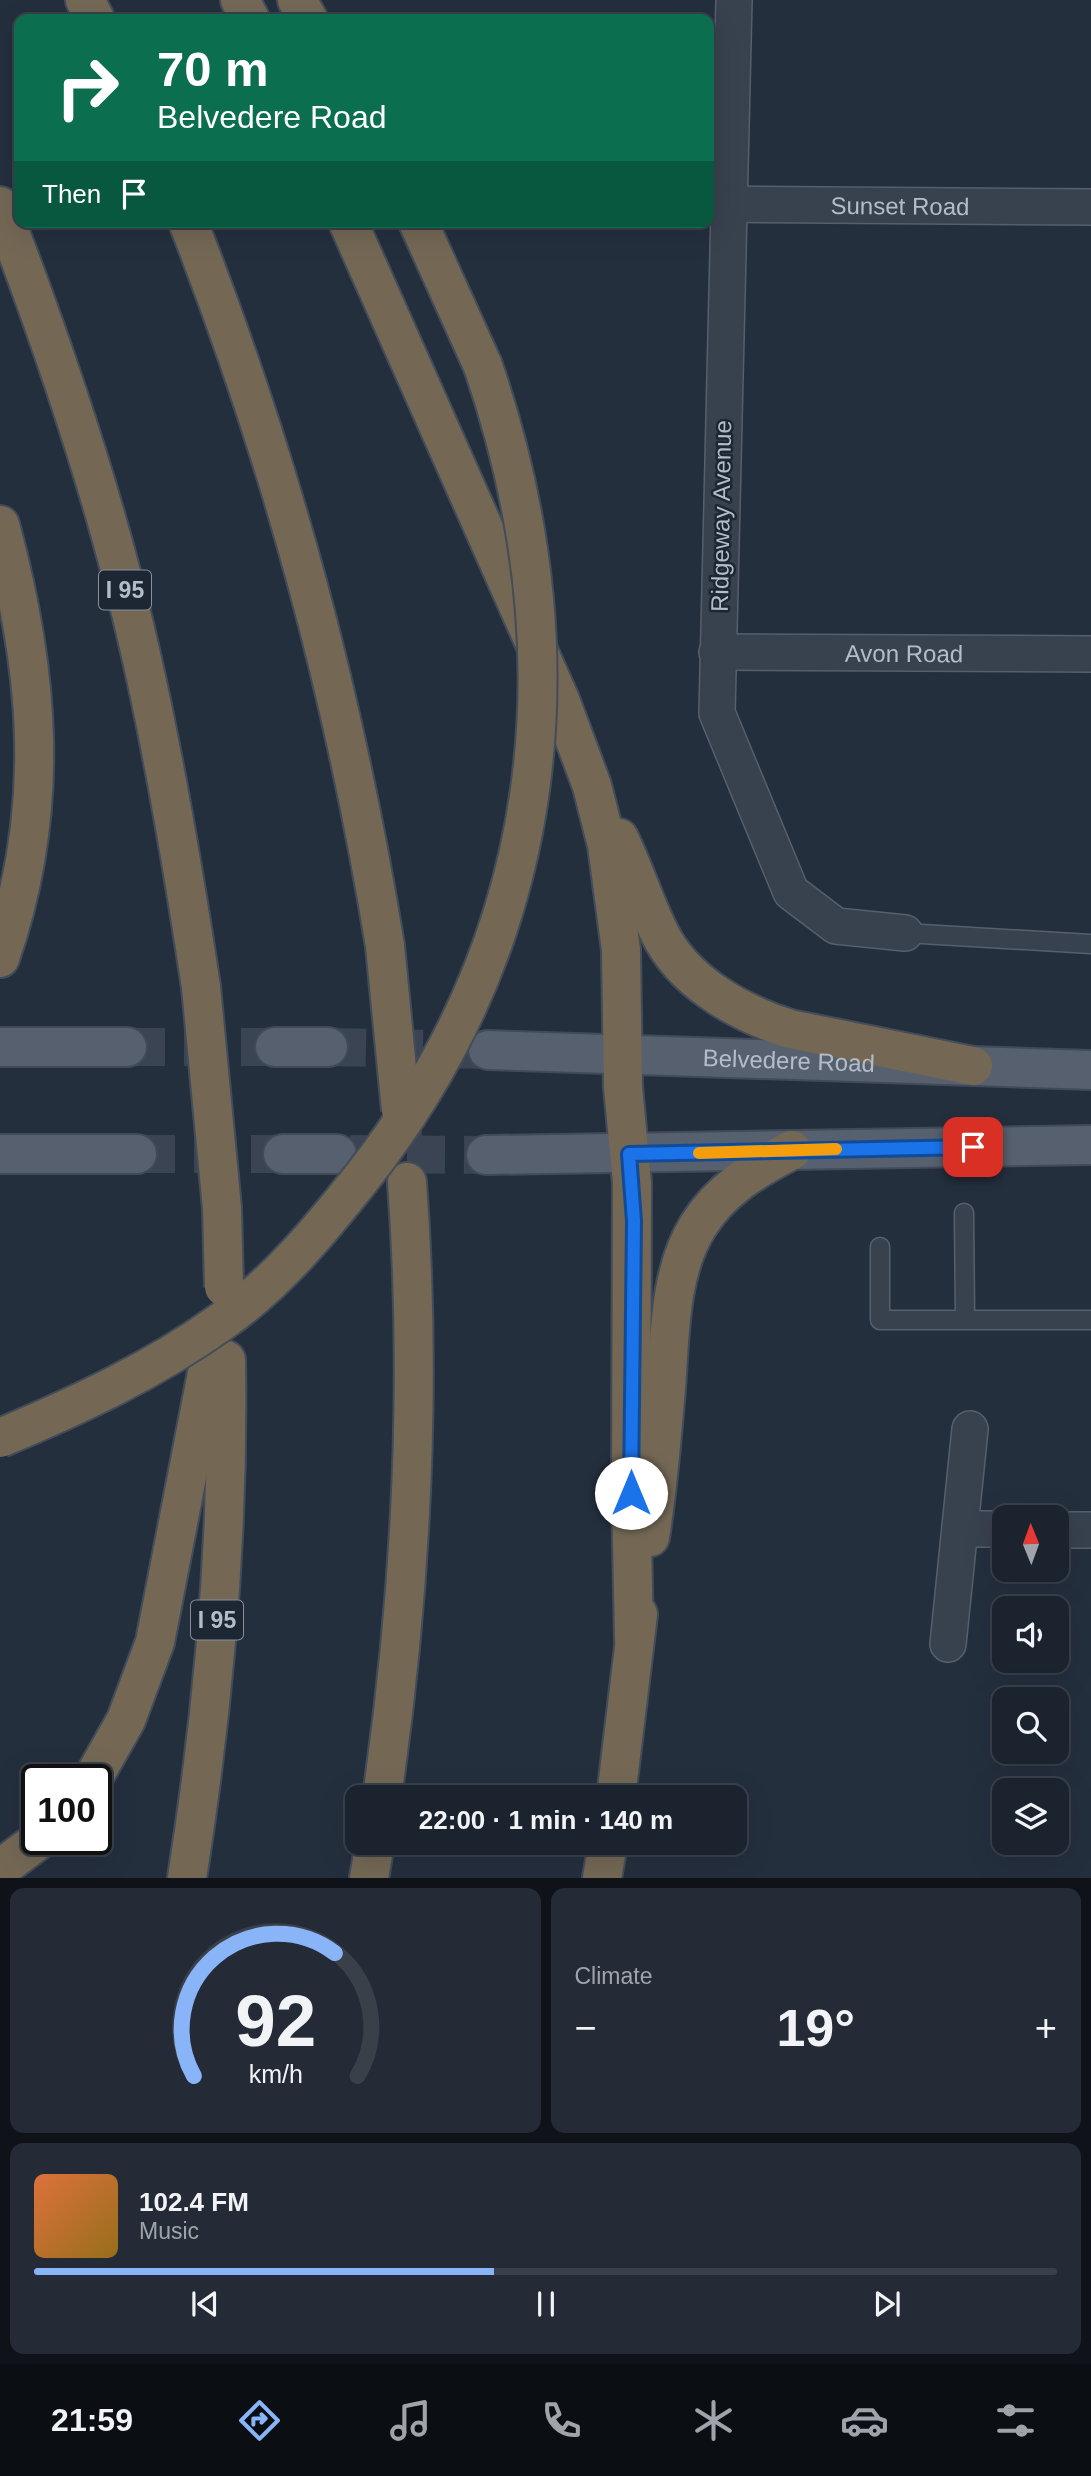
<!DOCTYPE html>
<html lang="en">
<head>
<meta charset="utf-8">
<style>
  body { margin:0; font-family:Arial,sans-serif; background:#242b36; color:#f1f3f6; height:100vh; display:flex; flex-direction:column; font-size:26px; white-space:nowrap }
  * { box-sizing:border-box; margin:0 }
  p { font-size:23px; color:#a0a4aa }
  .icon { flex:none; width:38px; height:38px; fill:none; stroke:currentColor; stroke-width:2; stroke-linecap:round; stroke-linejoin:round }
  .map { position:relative; height:1878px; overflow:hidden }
  .panel { display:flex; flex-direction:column; gap:10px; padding:10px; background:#0f1319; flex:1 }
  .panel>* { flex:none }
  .banner { position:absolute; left:14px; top:14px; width:700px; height:214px; border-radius:14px; box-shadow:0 7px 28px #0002,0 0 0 2px #39404a; background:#0b6e4f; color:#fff; overflow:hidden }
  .needle { width:46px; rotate:359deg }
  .buttons { position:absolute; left:992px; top:1505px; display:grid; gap:14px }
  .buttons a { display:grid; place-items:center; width:77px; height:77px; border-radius:14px; background:#1b232e; box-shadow:0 7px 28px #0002,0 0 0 2px #39404a; font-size:35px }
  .speed { position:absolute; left:21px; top:1764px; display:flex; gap:14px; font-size:35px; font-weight:700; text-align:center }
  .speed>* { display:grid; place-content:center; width:91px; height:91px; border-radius:50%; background:#1b232e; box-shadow:0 7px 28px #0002,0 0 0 2px #39404a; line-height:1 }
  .speed .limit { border:4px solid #111; border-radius:10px; background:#fff; color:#111 }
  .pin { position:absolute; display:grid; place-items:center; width:60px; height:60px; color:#fff; margin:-30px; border-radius:14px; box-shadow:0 4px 10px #0006 }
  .me { position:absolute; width:77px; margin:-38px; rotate:0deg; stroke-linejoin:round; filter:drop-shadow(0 0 5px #0008) }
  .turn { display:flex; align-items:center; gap:24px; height:147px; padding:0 28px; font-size:32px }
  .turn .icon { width:91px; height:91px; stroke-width:2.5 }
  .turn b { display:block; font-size:49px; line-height:60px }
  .then { display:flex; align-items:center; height:66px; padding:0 28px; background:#0003; gap:14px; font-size:26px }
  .big { font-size:52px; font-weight:700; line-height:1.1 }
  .panel .tile { flex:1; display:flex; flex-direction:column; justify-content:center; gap:10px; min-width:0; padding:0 24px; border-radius:14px; background:#242b36 }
  .panel .dial { align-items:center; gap:0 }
  .dial svg { height:182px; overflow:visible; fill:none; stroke:#39404a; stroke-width:7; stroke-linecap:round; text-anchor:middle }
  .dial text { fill:#f1f3f6; stroke:none }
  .song { display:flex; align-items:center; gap:21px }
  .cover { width:84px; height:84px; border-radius:10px; background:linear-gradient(135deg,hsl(20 70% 55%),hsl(40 70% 35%)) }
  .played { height:7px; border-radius:4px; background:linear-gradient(90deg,#8ab4f8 45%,#39404a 45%) }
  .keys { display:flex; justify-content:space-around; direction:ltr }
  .heat { display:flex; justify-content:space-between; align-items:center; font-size:38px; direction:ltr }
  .panel .tiles { flex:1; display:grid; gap:10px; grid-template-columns:1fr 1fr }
  .tile:last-child { grid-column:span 2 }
  .trip { position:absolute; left:345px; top:1785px; width:402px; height:70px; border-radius:14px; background:#1b232e; box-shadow:0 7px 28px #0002,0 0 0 2px #39404a; font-weight:700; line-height:70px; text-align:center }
  .menu { display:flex; height:112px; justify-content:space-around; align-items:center; background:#0b0e12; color:#a0a4aa }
  .menu .icon { width:49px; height:49px }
  .menu .selected { color:#8ab4f8 }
  .menu b { font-size:32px; color:#f1f3f6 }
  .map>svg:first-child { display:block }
</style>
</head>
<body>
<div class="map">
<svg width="1091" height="1878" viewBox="0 0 1091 1878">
  <rect width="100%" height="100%" fill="#242f3e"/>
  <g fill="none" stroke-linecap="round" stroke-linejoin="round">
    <g stroke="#3a4453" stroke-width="38" stroke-dasharray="38 19" stroke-linecap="butt">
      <polyline points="127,1047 275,1047"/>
      <polyline points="328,1047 488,1050"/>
      <polyline points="137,1154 283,1154"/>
      <polyline points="350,1154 486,1155"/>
    </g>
    <polyline stroke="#3a4453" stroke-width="38" stroke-dasharray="38 19" stroke-linecap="butt" points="401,1110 407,1182"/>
    <g stroke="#565f6c" stroke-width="21">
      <g id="lane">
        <polyline points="905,933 1091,944"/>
        <polyline points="964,1213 965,1319"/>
        <polyline points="880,1247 880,1320 1091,1320"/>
      </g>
    </g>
    <g stroke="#565f6c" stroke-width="38">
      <g id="street">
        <polyline points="734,0 717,713 791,892 836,926 905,933"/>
        <path id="s1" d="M709,204L1091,207"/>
        <path id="s2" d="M717,652L1091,654"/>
        <polyline points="960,1529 1004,1529"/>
        <polyline points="1057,1530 1091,1530"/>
        <polyline points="948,1644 970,1429"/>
      </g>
    </g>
    <g stroke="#414a57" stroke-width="42">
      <g id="primary">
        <polyline points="0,1047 127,1047"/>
        <polyline points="275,1047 328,1047"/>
        <path id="s3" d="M488,1050L1091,1070"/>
        <polyline points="0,1154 137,1154"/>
        <polyline points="283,1154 337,1154"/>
        <polyline points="486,1155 1091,1145"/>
      </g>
    </g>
    <g stroke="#434c59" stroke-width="42">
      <g id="highway">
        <polyline points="85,0 95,19"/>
        <polyline points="240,0 250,19"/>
        <polyline points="297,0 308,19"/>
        <path d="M0,206C53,344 101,484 135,629C163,747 183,867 201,987"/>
        <path d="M188,222C281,460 344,694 385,946"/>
        <polyline points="348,222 560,700 592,786 607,845 621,950 623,1087 632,1183 631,1493 634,1638"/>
        <polyline points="418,222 483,366"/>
        <path d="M0,525C40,674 51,810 0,958"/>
        <path d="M619,838C634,869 644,901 659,932C683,982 739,1013 790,1029L973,1066"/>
        <path d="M650,1537C658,1487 662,1438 666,1388C670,1336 669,1272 698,1226C720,1190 755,1169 792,1150"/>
        <polyline points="92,1780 126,1720 155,1642 207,1373"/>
        <path d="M382,1797C411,1595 422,1386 407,1182"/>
        <polyline points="616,1797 638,1614"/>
        <polyline points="0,1869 40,1839"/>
        <path d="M187,1878C214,1707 229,1532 226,1360"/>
        <polyline points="369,1878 375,1843"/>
        <polyline points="602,1878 608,1843"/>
      </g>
    </g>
    <use href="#lane" stroke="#38414e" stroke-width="18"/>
    <use href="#street" stroke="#38414e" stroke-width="35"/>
    <use href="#primary" stroke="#56606e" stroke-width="38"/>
    <use href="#highway" stroke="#746855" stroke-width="38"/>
    <g stroke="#434c59" stroke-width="42" stroke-linecap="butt">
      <g id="highway-bridge">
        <polyline points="385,946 401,1110"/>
        <polyline points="201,987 222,1208 224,1287"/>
        <path d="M0,1438C77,1406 154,1370 221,1322C277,1283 321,1229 363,1176C552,936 580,651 483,366"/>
      </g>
    </g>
    <use href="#highway-bridge" stroke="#746855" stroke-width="38"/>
  </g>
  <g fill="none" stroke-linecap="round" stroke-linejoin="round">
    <g stroke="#114b97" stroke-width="18">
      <polyline id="route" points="631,1493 634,1221 629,1154 973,1147"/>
    </g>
    <use href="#route" stroke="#1a73e8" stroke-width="12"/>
    <polyline stroke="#f59e0b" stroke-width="12" points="699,1153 836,1149"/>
  </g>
  <g text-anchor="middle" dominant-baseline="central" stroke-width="5" stroke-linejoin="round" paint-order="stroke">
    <g fill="#1d2633" stroke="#878f9c" stroke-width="2">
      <rect x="99" y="570.5" width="52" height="39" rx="5"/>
      <rect x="191" y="1600.5" width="52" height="39" rx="5"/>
    </g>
    <g font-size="23" font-weight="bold" fill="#b4bcc9">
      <text x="125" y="590">I 95</text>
      <text x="217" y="1620">I 95</text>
    </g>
    <g font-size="24" fill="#b4bcc9" stroke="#1d2633">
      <text stroke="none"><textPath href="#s1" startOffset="191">Sunset Road</textPath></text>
      <text transform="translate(721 516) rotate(-89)">Ridgeway Avenue</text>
      <text stroke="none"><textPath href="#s2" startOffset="187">Avon Road</textPath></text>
      <text stroke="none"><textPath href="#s3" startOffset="301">Belvedere Road</textPath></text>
    </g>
  </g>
</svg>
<div class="buttons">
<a><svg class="needle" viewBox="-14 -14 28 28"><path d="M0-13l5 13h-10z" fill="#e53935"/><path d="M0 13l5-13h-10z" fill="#a0a4aa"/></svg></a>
<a><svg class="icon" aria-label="sound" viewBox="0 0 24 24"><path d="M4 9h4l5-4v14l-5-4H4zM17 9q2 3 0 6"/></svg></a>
<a><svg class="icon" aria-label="search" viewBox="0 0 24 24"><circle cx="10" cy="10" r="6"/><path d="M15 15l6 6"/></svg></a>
<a><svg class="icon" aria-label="layers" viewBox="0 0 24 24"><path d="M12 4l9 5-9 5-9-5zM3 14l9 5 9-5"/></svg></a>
</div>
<div class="speed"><div class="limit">100</div></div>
<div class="pin" style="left:973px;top:1147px;background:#d93025"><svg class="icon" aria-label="arrive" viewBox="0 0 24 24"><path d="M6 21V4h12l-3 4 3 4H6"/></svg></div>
<svg class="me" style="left:631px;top:1493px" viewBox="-20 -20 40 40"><circle r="19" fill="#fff"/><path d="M0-13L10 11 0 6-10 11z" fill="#1a73e8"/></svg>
<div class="trip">22:00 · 1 min · 140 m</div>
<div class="banner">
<div class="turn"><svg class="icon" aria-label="right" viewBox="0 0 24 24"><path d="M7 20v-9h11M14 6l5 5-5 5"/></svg><div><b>70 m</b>Belvedere Road</div></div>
<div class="then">Then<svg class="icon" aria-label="arrive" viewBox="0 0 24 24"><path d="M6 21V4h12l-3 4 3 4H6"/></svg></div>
</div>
</div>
<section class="panel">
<div class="tiles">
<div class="tile dial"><svg viewBox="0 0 100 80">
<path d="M14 69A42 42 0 1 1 86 69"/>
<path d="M14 69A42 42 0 0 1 76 15" stroke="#8ab4f8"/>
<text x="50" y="56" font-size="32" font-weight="700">92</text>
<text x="50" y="72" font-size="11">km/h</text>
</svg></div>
<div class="tile"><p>Climate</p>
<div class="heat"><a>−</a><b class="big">19°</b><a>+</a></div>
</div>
<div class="tile">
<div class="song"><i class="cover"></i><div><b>102.4 FM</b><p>Music</p></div></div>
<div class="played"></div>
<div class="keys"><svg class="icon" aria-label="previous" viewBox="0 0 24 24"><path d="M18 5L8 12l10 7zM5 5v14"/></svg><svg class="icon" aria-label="pause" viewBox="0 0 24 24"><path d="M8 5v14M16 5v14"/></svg><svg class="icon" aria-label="next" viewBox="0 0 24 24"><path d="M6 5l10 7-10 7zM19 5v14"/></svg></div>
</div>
</div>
</section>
<nav class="menu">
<b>21:59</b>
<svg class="icon selected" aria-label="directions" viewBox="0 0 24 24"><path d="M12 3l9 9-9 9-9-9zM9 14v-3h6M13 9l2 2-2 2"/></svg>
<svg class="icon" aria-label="music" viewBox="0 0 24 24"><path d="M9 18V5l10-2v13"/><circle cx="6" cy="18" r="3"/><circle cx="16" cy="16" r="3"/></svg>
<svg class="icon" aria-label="phone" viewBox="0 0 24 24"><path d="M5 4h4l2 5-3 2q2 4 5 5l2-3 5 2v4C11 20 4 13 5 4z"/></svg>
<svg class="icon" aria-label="climate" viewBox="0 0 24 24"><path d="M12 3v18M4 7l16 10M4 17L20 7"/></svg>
<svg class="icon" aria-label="car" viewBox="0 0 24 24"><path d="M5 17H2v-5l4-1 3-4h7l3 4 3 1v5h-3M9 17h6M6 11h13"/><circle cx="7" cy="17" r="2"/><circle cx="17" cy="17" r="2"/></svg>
<svg class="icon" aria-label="filters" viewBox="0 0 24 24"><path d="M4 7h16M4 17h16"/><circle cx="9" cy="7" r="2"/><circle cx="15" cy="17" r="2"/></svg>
</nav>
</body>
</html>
